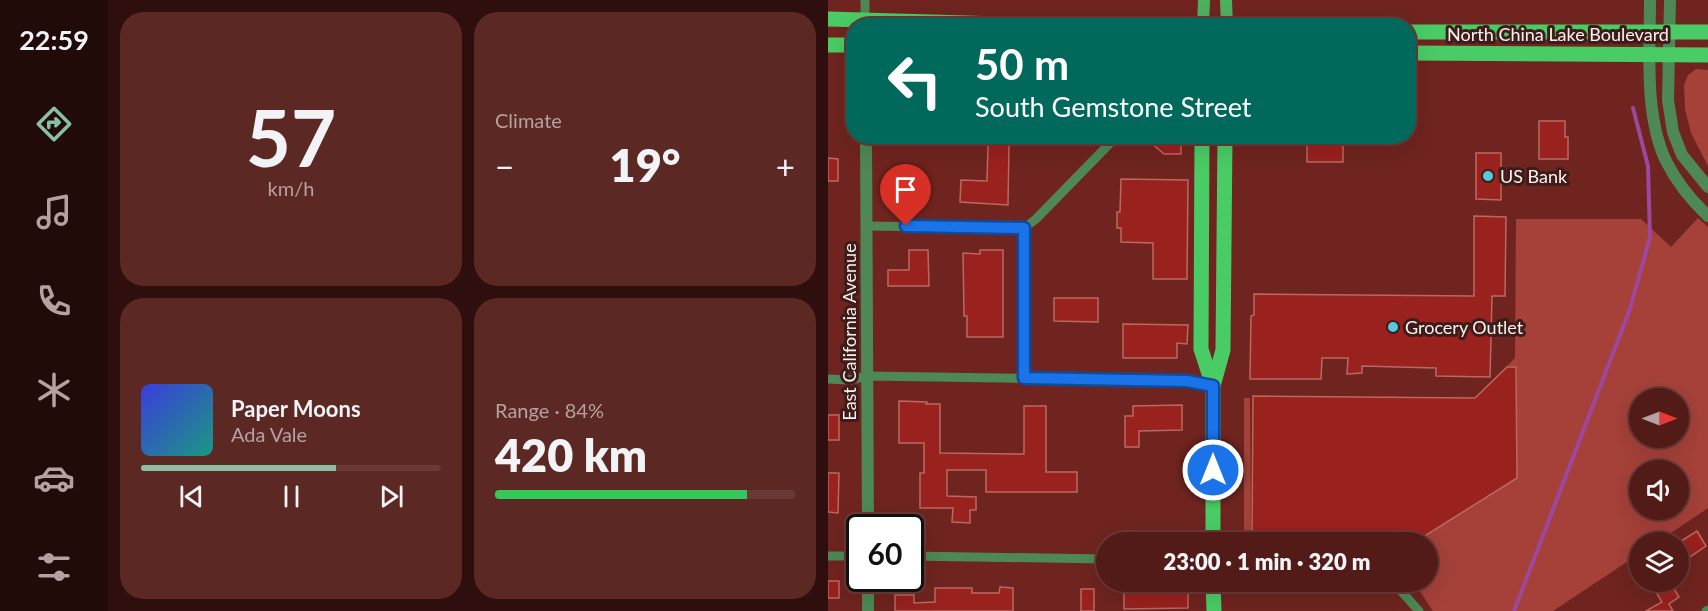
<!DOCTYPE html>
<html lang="en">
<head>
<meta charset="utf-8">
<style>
  body { margin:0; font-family:Lato,sans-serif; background:#5c2824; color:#f1f3f6; height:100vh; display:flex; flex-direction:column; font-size:22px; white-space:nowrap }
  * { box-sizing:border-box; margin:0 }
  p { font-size:20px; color:#b5a1a1 }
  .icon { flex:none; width:33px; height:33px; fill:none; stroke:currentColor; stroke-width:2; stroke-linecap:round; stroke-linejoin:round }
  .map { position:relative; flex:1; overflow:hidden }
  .details { display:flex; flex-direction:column; gap:12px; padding:12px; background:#2e0f0d; width:720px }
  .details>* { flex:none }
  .top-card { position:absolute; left:18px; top:18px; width:570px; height:126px; border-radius:24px; box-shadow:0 6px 24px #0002,0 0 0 2px #693936; background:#00695c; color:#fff; overflow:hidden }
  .needle { width:39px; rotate:90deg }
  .fabs { position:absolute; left:801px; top:388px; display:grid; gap:12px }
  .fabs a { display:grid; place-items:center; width:60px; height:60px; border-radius:50%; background:#531b17; box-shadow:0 6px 24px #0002,0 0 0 2px #693936; font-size:30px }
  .speed { position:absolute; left:18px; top:514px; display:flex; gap:12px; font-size:30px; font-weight:700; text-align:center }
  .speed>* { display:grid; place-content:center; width:78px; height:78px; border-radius:50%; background:#531b17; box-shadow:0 6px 24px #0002,0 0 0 2px #693936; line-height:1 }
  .speed .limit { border:3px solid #111; border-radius:9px; background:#fff; color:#111 }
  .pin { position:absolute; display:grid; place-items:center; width:51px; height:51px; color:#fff; margin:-62px -26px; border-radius:50% 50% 50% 0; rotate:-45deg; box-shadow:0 0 6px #0007 }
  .pin .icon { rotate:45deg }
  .me { position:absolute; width:66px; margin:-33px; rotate:0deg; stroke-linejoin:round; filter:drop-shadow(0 0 4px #0008) }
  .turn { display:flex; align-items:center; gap:21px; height:126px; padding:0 30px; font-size:27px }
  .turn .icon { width:78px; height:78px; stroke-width:2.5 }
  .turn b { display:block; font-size:42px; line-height:51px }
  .big { font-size:45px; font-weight:800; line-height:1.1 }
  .details .card { flex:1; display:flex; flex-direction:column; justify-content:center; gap:9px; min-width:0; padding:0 21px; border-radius:24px; background:#5c2824 }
  .details .dial { align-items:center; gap:0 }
  .dial b { font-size:78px; line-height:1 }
  .song { display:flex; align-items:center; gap:18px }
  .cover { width:72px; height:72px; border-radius:9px; background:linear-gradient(135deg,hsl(240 70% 55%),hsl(170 70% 35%)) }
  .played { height:6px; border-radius:3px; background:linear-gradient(90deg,#8abfa5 65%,#693936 65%) }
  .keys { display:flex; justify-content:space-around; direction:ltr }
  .heat { display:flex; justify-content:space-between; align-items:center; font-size:33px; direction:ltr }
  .charge { height:9px; border-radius:4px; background:linear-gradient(90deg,#34c759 84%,#693936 0) }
  .details .tiles { flex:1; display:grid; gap:12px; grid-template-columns:repeat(2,1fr) }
  .trip { position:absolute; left:268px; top:532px; width:342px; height:60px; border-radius:30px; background:#531b17; box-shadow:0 6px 24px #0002,0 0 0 2px #693936; font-weight:800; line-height:60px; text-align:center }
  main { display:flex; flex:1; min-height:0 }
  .dock { display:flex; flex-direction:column; width:108px; justify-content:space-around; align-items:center; background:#210b09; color:#b5a1a1 }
  .dock .icon { width:42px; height:42px }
  .dock .current { color:#8abfa5 }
  .dock b { font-size:27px; color:#f1f3f6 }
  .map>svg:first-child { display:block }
</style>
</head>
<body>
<main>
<nav class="dock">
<b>22:59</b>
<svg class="icon current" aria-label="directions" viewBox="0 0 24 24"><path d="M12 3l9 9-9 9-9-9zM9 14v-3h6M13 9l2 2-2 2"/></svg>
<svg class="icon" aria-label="music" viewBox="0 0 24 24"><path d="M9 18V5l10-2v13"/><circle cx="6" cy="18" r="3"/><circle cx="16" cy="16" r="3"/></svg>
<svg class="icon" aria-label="phone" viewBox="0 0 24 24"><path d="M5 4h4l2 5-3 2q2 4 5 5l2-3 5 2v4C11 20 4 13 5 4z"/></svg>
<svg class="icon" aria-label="climate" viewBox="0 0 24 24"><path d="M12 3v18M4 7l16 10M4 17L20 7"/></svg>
<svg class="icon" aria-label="car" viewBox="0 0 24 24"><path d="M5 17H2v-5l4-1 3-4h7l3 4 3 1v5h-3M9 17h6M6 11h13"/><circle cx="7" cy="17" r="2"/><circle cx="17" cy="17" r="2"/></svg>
<svg class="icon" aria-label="filters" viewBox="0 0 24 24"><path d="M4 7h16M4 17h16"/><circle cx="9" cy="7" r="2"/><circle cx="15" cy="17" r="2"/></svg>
</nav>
<section class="details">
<div class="tiles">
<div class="card dial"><b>57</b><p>km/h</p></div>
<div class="card"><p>Climate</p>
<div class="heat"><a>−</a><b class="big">19°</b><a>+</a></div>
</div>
<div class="card">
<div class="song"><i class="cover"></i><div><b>Paper Moons</b><p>Ada Vale</p></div></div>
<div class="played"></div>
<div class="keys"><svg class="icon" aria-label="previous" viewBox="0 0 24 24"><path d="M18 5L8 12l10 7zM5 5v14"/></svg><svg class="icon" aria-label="pause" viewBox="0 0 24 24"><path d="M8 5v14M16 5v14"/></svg><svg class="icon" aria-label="next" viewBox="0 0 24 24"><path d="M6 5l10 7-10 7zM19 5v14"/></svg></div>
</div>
<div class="card"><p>Range · 84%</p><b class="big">420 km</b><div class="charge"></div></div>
</div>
</section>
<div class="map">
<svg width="880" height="611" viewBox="0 0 880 611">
  <rect width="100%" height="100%" fill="#6f241f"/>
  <g fill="#a54139" fill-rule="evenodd">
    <polygon points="868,69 880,70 880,166 863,133 857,109 856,85 860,75"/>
    <path d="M870,218L880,227V508L828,543H812L811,554L725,611H605L589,587L580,582H600V543H416V398H422L423,536H595L687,367L677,368L687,358L688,219H813L843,247ZM812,399H850V438H812ZM812,471H850V510H812Z"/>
  </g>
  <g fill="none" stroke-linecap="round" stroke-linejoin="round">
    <polyline stroke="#9d489e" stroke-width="4" points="686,611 802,309 822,237 820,166 805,108"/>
  </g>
  <g fill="#99211e" stroke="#bb6960" stroke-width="1.5">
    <polygon points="711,121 737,121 737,137 740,137 740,159 711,159"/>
    <polygon points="328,136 353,136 353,154 336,154 322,142"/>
    <rect x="479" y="136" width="36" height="26"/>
    <polygon points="160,145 181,145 180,205 132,202 133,180 159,181"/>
    <polygon points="648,153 673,153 673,200 648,199"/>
    <polygon points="0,158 10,159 10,181 0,181"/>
    <polygon points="293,179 360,180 359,279 325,279 325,243 293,242 293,228 289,228 289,212 292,212"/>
    <polygon points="646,216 678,217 677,296 664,296 662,377 608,376 608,368 534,366 534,373 519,374 520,358 494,358 493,379 422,379 423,316 426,315 426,294 646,296"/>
    <polygon points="81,250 100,250 101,286 60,286 60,270 81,270"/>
    <polygon points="152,250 175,250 175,337 139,337 139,316 136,316 135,253 152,254"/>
    <polygon points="226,298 270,298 270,322 226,321"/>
    <polygon points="295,324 360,325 359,344 349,343 349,358 295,358"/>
    <polygon points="679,367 688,367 689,478 595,537 424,535 425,396 647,398"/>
    <polygon points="71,401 99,402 98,404 112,404 112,453 196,454 196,406 218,406 218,472 249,472 249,492 158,492 158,470 119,470 119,496 148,497 148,510 142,510 142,523 124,522 125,508 92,508 92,473 96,473 96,443 71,443"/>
    <polygon points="354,405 354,430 311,431 311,447 297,447 297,416 305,416 305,406"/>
    <rect x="0" y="415" width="11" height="25"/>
    <polygon points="0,473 11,473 10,513 0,512"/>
    <polygon points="869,531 878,546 850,565 850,543"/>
    <rect x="0" y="581" width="11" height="17"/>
    <polygon points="822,582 842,582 851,597 841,604 845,611 818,611 834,602"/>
    <polygon points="296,584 350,584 350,586 360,586 360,608 296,609"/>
    <polygon points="172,587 185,588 185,611 67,611 67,595 86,595 86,603 107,602 107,588 144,588 144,593 171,593"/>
    <rect x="253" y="589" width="13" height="22"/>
  </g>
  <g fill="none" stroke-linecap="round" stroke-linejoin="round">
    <g stroke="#4e8856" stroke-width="9">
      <polyline points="37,0 37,20"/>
      <polyline points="38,226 196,228 208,219 289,136"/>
      <polyline points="196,228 196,378"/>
      <polyline points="0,379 22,380 39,376 359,381 385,386"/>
      <polyline points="0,556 32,556"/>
      <polyline points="82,556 279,559"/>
      <polyline points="562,582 574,592 591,611"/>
      <polyline points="878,611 880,610"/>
    </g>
    <g stroke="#4e8856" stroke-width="12">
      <path d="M822,0C822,50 816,115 838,161C848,181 864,201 880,216"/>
      <polyline points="842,0 840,100 845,132 854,155 880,187"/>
      <polyline points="38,136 40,528"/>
      <polyline points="40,579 40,611"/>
    </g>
    <g stroke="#4eaf5f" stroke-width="12">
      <polyline points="398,0 399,26"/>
      <polyline points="375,26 376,0"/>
    </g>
    <g stroke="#49cc65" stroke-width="15">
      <polyline points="0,19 238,26"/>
      <polyline points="580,32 880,32"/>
      <polyline points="0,45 26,45"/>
      <polyline points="580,53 880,55"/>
      <polyline points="374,136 373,349 385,386"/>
      <polyline points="385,543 385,386 395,350 397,136"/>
      <polyline points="385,582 386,611"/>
    </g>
  </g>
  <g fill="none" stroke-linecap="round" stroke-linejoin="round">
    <g stroke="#114b97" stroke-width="15">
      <polyline id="route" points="78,226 196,228 196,378 359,381 385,386 385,470"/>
    </g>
    <use href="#route" stroke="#1a73e8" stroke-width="10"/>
  </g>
  <g fill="#53cbdb" stroke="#3e1c19" stroke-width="2">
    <circle cx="660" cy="176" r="6"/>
    <circle cx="565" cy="327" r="6"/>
  </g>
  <g text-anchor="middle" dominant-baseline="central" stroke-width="6" stroke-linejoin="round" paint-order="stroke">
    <g font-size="18" fill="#fbf1f0" stroke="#3e1c19">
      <text x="730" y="34">North China Lake Boulevard</text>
      <text transform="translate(21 332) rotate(-90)">East California Avenue</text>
    </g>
    <g font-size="18" fill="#fbf1f0" stroke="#3e1c19" text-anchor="start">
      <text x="672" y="176">US Bank</text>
      <text x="577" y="327">Grocery Outlet</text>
    </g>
  </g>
</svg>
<div class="fabs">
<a><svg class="needle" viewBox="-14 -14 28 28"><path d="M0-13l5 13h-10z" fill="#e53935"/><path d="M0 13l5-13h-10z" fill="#b5a1a1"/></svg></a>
<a><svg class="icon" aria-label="sound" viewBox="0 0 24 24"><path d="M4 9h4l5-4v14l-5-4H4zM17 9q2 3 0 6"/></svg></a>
<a><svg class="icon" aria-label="layers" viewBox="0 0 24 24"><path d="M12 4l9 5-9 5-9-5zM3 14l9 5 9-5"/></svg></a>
</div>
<div class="speed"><div class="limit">60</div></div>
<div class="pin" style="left:78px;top:226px;background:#d93025"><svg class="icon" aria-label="arrive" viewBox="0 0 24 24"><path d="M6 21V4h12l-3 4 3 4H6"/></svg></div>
<svg class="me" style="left:385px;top:470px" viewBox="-20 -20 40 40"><circle r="17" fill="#1a73e8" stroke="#fff" stroke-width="3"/><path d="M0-11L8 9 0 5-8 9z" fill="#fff"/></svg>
<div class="trip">23:00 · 1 min · 320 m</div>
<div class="top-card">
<div class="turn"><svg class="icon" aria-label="left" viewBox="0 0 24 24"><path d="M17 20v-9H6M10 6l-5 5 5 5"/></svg><div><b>50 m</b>South Gemstone Street</div></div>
</div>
</div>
</main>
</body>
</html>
